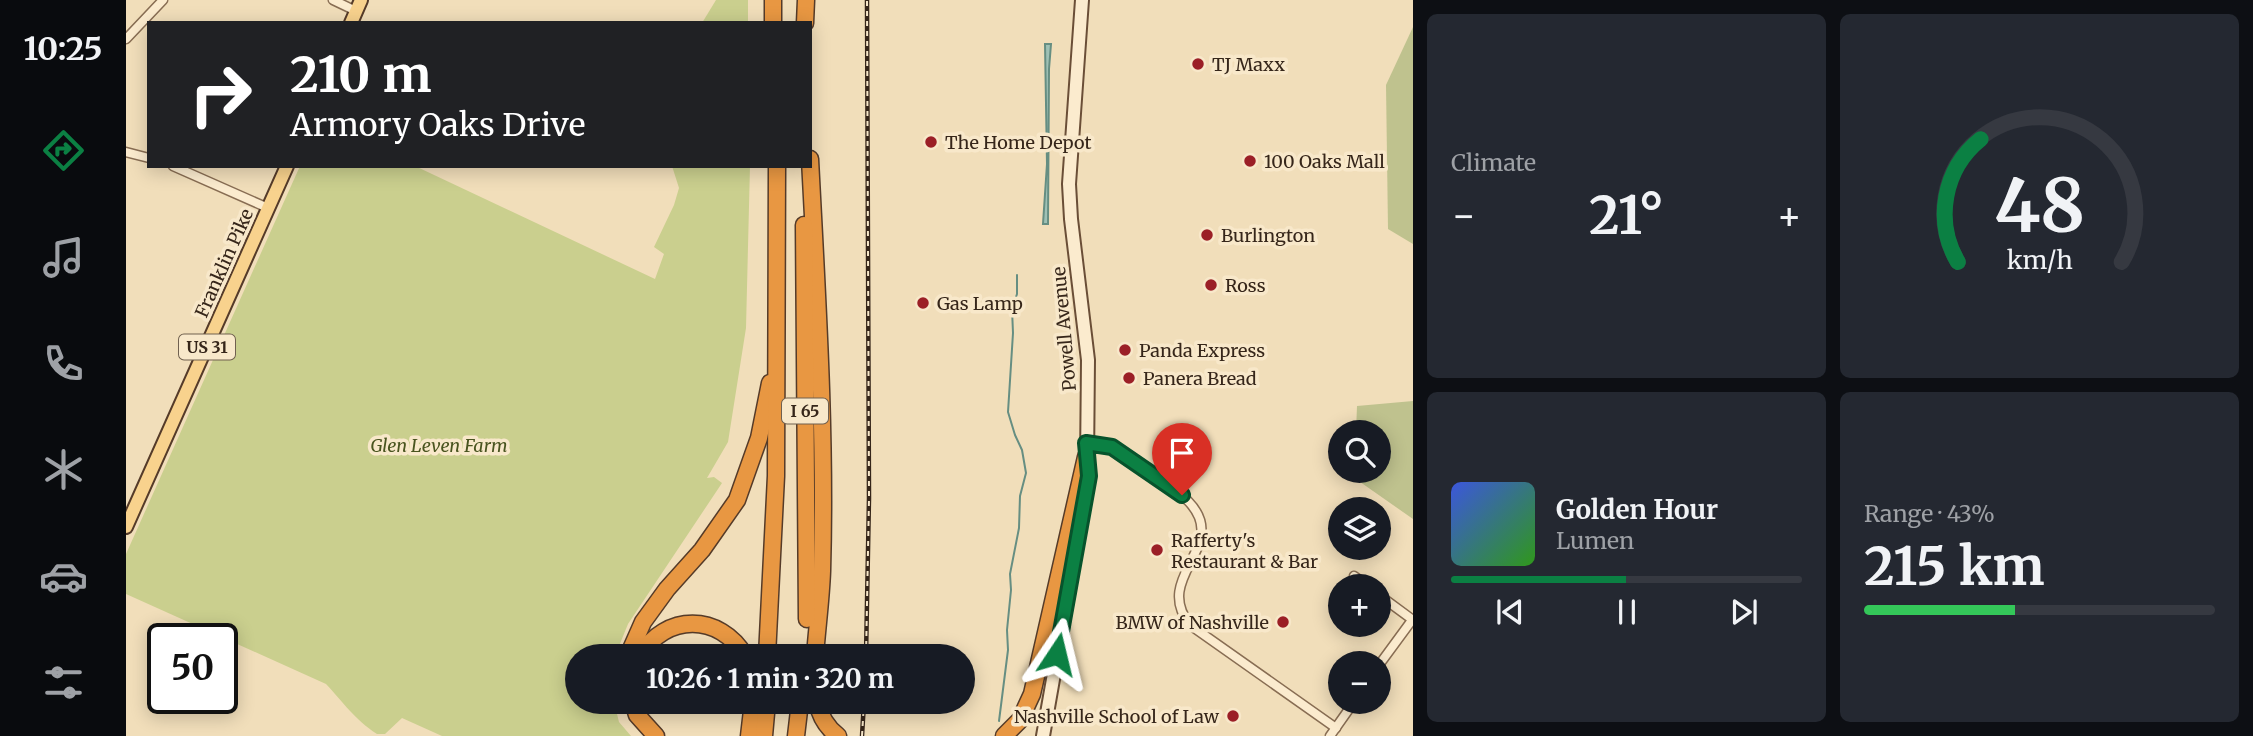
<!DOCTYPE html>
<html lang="en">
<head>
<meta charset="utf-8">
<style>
  body { margin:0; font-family:Merriweather,serif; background:#242831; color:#f1f3f6; height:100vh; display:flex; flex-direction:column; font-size:26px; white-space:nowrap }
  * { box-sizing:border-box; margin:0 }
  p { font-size:23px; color:#9ea1a6 }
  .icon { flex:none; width:38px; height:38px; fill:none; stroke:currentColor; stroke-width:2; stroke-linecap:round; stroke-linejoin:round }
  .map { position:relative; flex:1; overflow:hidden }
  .details { display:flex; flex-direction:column; gap:14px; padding:14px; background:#0d0f14; width:840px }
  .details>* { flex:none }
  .top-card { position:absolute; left:21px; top:21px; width:665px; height:147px; border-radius:0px; box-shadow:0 4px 18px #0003; background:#202124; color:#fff; overflow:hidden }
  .fabs { position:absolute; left:1202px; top:420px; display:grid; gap:14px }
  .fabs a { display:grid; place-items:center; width:63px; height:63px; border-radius:50%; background:#171b24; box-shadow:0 4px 18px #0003; font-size:35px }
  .speed { position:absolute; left:21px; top:623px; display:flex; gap:14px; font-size:35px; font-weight:700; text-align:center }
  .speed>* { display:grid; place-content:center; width:91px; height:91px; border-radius:50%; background:#171b24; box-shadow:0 4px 18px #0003; line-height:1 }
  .speed .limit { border:4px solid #111; border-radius:10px; background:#fff; color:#111 }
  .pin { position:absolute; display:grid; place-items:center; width:60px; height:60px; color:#fff; margin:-72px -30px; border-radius:50% 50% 50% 0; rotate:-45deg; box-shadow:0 0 7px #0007 }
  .pin .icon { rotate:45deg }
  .me { position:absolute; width:77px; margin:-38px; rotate:10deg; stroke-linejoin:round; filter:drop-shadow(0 0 5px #0008) }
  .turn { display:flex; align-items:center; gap:24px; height:147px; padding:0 28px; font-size:32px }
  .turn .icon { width:91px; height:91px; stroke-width:2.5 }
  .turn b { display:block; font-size:49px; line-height:60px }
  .big { font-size:52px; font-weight:700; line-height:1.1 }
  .details .widget { flex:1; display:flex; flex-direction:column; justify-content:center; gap:10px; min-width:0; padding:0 24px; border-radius:10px; background:#242831 }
  .details .dial { align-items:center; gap:0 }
  .dial svg { height:182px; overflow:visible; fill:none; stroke:#363941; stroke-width:7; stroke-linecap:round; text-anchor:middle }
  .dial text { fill:#f1f3f6; stroke:none }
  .song { display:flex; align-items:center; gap:21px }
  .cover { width:84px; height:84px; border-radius:10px; background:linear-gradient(135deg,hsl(230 70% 55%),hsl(110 70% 35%)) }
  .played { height:7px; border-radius:4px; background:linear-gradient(90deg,#0b8043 50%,#363941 50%) }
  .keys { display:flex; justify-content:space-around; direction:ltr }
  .heat { display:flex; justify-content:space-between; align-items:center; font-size:38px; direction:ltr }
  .charge { height:10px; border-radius:5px; background:linear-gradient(90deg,#34c759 43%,#363941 0) }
  .details .tiles { flex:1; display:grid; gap:14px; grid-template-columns:repeat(2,1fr) }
  .trip { position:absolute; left:439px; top:644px; width:410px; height:70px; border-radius:35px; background:#171b24; box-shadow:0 4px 18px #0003; font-weight:700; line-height:70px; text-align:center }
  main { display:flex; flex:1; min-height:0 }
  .dock { display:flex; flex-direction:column; width:126px; justify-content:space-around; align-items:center; background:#090b0e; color:#9ea1a6 }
  .dock .icon { width:49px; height:49px }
  .dock .selected { color:#0b8043 }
  .dock b { font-size:32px; color:#f1f3f6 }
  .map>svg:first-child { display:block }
</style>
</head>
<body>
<main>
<nav class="dock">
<b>10:25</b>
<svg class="icon selected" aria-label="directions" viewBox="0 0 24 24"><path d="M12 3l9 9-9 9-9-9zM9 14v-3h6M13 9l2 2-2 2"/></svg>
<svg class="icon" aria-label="music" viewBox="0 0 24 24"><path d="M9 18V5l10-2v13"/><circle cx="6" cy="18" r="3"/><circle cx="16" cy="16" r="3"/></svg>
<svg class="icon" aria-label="phone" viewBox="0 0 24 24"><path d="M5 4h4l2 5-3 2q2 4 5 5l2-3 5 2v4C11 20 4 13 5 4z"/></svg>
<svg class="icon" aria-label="climate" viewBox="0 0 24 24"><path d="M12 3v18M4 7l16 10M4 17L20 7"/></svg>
<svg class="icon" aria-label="car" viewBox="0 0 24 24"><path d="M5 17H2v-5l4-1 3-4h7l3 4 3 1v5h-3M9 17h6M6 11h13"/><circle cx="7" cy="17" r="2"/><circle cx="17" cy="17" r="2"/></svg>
<svg class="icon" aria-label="filters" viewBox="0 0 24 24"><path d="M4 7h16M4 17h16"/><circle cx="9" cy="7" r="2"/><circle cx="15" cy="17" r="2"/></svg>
</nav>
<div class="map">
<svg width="1287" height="736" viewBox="0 0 1287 736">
  <rect width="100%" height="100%" fill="#f1deba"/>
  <g fill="#cacf8e">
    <polygon points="590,0 622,0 622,23 576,23"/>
    <path d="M174,166H289L529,279L538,254L528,247L548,205L553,188L546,166H624L620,328L602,442L581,478L588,477L596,483L502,624L489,656H452V702H488L493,722L505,736H316L276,718L259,734H251C228,719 218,703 200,684L0,594V554Z"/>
  </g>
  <g fill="#bfc28e">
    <polygon points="1287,27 1287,244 1262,229 1260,85"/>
    <polygon points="1287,401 1287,519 1227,477 1227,471 1253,471 1253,432 1230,432 1231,406"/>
  </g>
  <polygon fill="#9fc1b5" stroke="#668e82" stroke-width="2" points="919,44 925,44 923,69 922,224 917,224 921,164"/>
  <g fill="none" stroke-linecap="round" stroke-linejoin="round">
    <polyline stroke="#668e82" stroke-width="2" points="873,721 882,650 881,630 885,590 884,574 893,528 894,496 900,473 896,450 889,435 882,412 887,333 886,309 891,294 891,275"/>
    <g stroke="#886d53" stroke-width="11">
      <g id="street">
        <polyline points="207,0 230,11"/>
        <polyline points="0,39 37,0"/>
        <polyline points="0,152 23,158"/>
        <polyline points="47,166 142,208"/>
        <path d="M960,443C991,445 998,455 1023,472C1036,481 1051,489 1062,501C1106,546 1025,576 1064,625L1210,728"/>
        <polyline points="1228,576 1242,586"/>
        <polyline points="1253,595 1287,620"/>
        <polyline points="1253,665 1286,620"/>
        <polyline points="1204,736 1228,702"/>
      </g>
    </g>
    <g stroke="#6a4e37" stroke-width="16">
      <g id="secondary">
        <polyline points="956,0 943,184 945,219 962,360 961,463"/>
        <polyline points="917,736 962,481"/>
      </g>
    </g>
    <g stroke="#553b29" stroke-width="16">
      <g id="primary">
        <polyline points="225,23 235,0"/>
        <polyline points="0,527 161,166"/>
      </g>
    </g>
    <g stroke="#553b29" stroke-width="19">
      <g id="highway">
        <polyline points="647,0 647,23"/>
        <polyline points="679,23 680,0"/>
        <path d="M684,159C691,296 700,433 696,571C695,599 691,628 689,656"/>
        <polyline points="678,225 681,619"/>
        <polyline points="502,656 517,622 541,589 576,550 611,500 633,438 644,383"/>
        <path d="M514,656C539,613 594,613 619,656"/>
        <polyline points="641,656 650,476 651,166"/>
        <polyline points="507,702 511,715 530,736"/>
        <path d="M691,702C694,716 700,727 712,736"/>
        <polyline points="623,736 627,702"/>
        <polyline points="638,736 641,702"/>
        <polyline points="670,736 674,702"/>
        <polyline points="878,736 894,720 906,694 960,457"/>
      </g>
    </g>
    <use href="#street" stroke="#fbebce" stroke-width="8"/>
    <use href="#secondary" stroke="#fbebce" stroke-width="12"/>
    <use href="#primary" stroke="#f8d28d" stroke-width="12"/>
    <use href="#highway" stroke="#e89742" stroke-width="16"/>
    <g stroke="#36261a" stroke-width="4.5">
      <g id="rail">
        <polyline points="740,656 743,498 741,0"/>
        <polyline points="736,736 738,702"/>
      </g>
    </g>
    <use href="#rail" stroke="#f8e8ca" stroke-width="2" stroke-dasharray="5" stroke-linecap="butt"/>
  </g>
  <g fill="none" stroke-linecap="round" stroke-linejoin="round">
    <g stroke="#07532c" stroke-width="18">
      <polyline id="route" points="931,654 963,476 960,443 986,447 1056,495"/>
    </g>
    <use href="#route" stroke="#0b8043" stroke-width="12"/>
  </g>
  <g fill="#9b1f26" stroke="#f8e8ca" stroke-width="2.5">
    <circle cx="1072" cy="64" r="7"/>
    <circle cx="805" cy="142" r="7"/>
    <circle cx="1124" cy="161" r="7"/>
    <circle cx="1081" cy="235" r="7"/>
    <circle cx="1085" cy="285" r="7"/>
    <circle cx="797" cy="303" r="7"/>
    <circle cx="999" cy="350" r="7"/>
    <circle cx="1003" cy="378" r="7"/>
    <circle cx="1031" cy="550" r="7"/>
    <circle cx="1157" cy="622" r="7"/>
    <circle cx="1107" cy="716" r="7"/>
  </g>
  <g text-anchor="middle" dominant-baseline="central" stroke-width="7" stroke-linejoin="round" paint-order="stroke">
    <g fill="#f8e8ca" stroke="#70604f" stroke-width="2">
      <rect x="53" y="334.5" width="56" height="25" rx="5"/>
      <rect x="656" y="398.5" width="46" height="25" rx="5"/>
    </g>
    <g font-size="16" font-weight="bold" fill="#36261a">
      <text x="81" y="347">US 31</text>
      <text x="679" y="411">I 65</text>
    </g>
    <g font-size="18" fill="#36261a" stroke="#f8e8ca" text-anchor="start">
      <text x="1086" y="64">TJ Maxx</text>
      <text x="819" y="142">The Home Depot</text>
      <text x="1138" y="161">100 Oaks Mall</text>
      <text x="1095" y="235">Burlington</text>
      <text x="1099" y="285">Ross</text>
      <text x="811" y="303">Gas Lamp</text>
      <text x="1013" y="350">Panda Express</text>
      <text x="1017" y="378">Panera Bread</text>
      <text x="1045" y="540">Rafferty's<tspan x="1045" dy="21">Restaurant &amp; Bar</tspan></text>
      <text x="1143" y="622" text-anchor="end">BMW of Nashville</text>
      <text x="1093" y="716" text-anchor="end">Nashville School of Law</text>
    </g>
    <g font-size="18" fill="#36261a" stroke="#f8e8ca">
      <text transform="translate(98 263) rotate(-66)">Franklin Pike</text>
      <text transform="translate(938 329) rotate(-95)">Powell Avenue</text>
    </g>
    <g font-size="18" font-style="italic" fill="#49541f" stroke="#f8e8ca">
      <text x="313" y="445">Glen Leven Farm</text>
    </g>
  </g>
</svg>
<div class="fabs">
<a><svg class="icon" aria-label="search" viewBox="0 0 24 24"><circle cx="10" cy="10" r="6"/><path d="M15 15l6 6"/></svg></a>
<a><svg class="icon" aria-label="layers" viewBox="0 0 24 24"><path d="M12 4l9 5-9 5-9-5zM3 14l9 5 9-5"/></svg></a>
<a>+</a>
<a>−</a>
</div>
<div class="speed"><div class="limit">50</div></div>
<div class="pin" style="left:1056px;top:495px;background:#d93025"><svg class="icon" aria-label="arrive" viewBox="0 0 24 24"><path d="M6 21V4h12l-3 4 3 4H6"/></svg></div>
<svg class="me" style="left:931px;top:654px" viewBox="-20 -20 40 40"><path d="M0-17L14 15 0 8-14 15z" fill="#0b8043" stroke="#fff" stroke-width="4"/></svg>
<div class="trip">10:26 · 1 min · 320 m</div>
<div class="top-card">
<div class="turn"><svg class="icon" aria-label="right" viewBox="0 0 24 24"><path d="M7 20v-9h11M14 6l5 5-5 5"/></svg><div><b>210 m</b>Armory Oaks Drive</div></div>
</div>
</div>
<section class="details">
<div class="tiles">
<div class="widget"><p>Climate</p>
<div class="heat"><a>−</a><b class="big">21°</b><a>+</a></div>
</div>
<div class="widget dial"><svg viewBox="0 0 100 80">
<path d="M14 69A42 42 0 1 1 86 69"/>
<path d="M14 69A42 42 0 0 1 24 15" stroke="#0b8043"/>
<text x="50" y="56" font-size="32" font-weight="700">48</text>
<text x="50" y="72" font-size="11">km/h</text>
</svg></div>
<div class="widget">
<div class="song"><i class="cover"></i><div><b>Golden Hour</b><p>Lumen</p></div></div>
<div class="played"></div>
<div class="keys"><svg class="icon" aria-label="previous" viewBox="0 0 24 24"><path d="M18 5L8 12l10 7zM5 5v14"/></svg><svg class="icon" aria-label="pause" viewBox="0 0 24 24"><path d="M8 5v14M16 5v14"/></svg><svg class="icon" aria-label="next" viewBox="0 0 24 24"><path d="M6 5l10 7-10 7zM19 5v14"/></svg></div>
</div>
<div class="widget"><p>Range · 43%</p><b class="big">215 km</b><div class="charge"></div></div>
</div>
</section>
</main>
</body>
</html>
